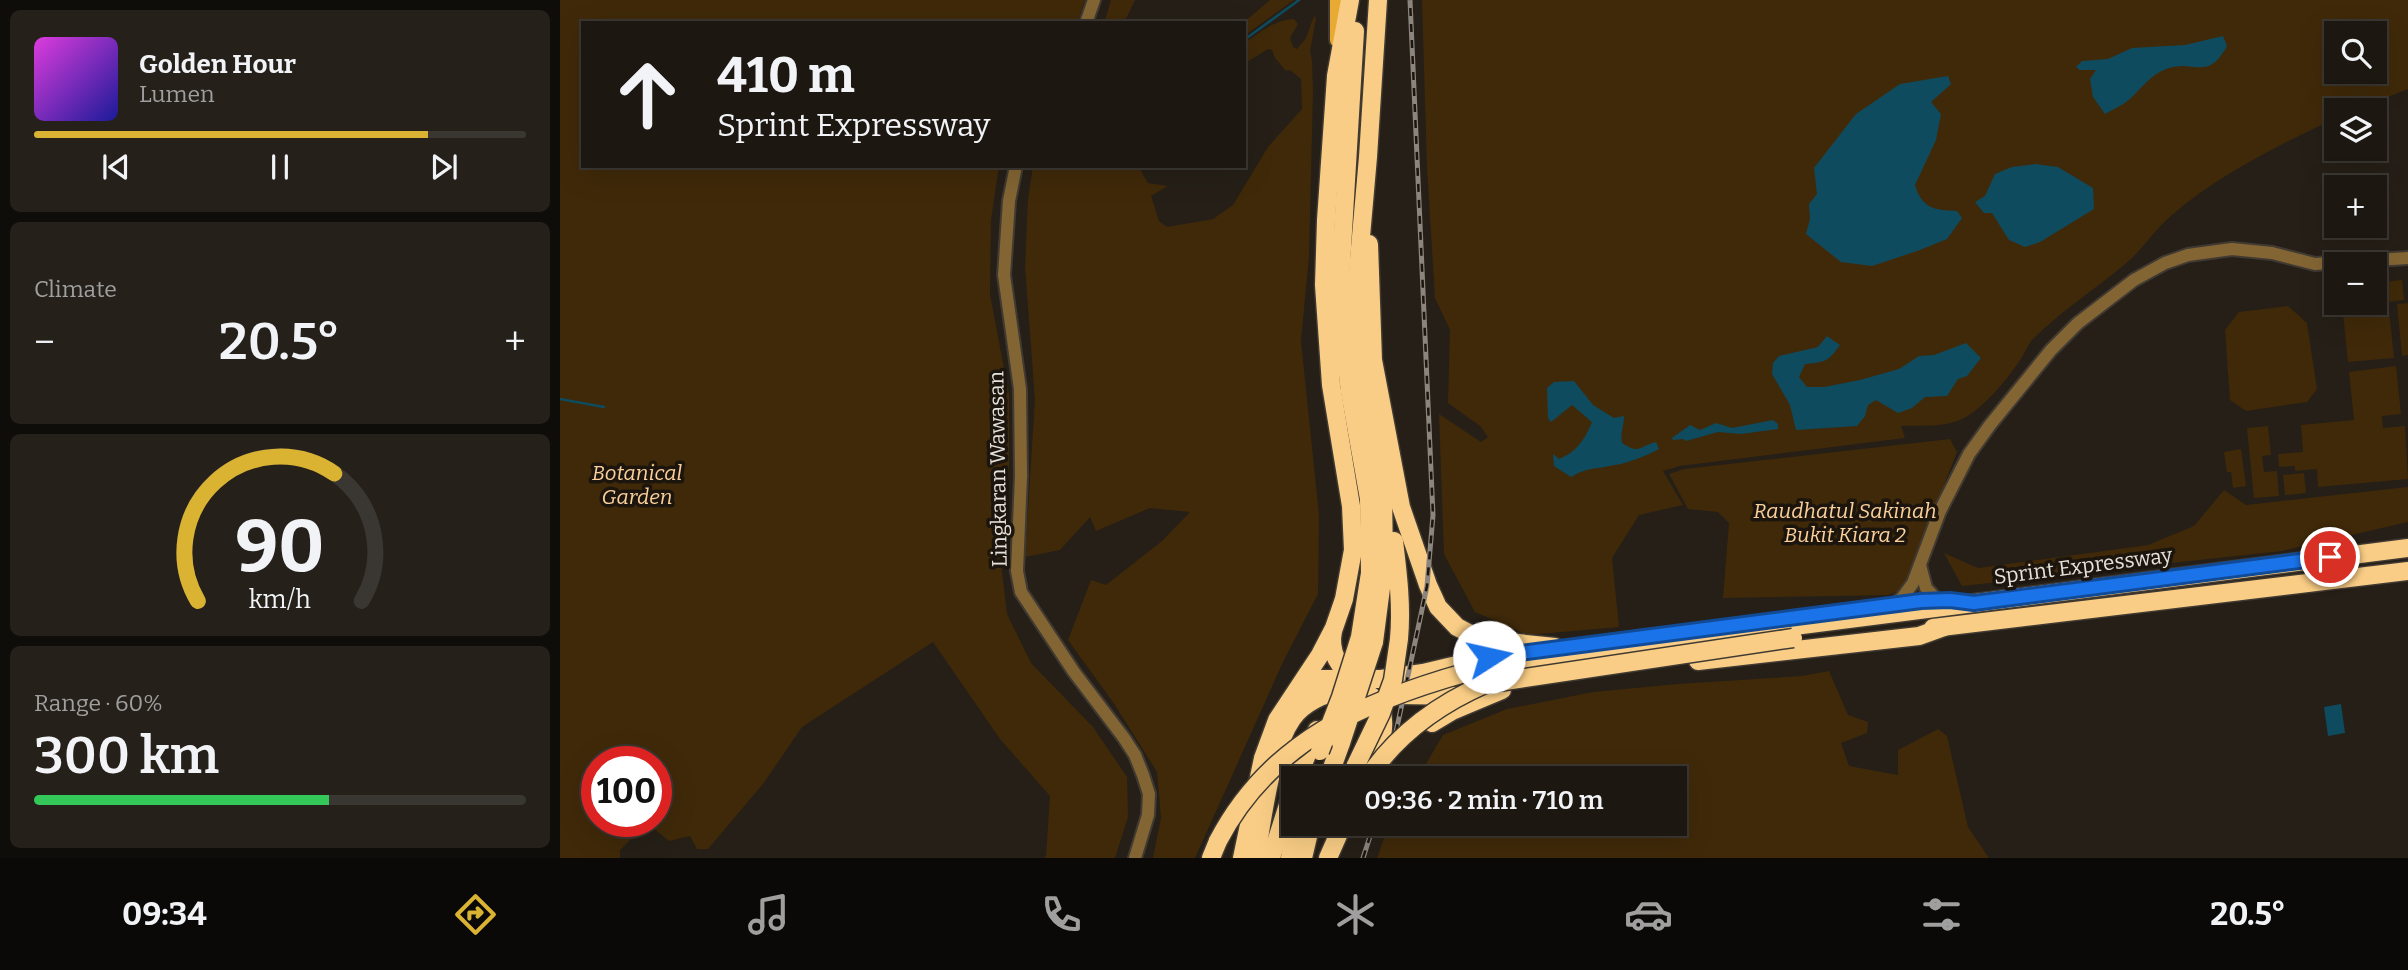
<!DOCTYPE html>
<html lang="en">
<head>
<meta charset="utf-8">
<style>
  body { margin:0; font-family:Bitter,serif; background:#25201a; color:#f1f3f6; height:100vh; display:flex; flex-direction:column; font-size:26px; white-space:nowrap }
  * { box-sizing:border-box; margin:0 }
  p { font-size:23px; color:#a09f9f }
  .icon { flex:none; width:38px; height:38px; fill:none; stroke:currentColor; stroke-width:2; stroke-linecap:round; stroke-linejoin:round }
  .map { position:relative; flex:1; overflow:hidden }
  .drawer { display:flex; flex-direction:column; gap:10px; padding:10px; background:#0f0d09; width:560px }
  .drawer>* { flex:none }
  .hud { position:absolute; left:21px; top:21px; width:665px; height:147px; border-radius:0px; box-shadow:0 7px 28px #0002,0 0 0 2px #3a3631; background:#1c1711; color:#f1f3f6; overflow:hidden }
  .buttons { position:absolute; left:1764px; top:21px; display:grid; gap:14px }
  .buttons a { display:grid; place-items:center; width:63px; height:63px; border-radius:0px; background:#1c1711; box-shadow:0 7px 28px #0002,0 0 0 2px #3a3631; font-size:35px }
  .speed { position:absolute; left:21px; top:746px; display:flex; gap:14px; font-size:35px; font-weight:700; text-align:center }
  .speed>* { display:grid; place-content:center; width:91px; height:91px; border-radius:50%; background:#1c1711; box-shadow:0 7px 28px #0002,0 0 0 2px #3a3631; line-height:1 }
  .speed .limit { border:10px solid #d22; background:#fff; color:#111 }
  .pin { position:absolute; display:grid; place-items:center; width:60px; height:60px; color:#fff; margin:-30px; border:4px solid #fff; border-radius:50%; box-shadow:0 2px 7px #0007 }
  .me { position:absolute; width:77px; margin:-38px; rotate:80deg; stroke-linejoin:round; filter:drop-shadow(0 0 5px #0008) }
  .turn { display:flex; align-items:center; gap:24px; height:147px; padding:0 21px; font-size:32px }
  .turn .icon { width:91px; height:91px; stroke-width:2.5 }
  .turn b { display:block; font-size:49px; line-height:60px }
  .big { font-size:52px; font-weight:600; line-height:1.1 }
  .drawer .card { flex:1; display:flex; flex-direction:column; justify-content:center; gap:10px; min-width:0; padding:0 24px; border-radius:10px; background:#25201a }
  .drawer .dial { align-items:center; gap:0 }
  .dial svg { height:182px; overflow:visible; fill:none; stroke:#3a3631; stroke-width:7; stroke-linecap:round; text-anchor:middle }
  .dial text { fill:#f1f3f6; stroke:none }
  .song { display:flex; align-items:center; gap:21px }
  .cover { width:84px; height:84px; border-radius:10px; background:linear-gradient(135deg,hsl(300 70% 55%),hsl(240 70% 35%)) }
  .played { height:7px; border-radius:4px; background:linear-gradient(90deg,#dab333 80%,#3a3631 80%) }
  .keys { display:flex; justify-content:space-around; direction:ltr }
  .heat { display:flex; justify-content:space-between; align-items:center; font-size:38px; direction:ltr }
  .charge { height:10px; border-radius:5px; background:linear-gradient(90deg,#34c759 60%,#3a3631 0) }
  .trip { position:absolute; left:721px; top:766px; width:406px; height:70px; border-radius:0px; background:#1c1711; box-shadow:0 7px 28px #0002,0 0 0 2px #3a3631; font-weight:600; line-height:70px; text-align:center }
  .dock { display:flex; height:112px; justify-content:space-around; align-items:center; background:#0b0907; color:#a09f9f }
  .dock .icon { width:49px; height:49px }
  .dock .selected { color:#dab333 }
  .dock b { font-size:32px; color:#f1f3f6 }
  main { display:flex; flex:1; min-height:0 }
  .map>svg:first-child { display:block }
</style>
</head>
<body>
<main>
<section class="drawer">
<div class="card">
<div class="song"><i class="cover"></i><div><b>Golden Hour</b><p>Lumen</p></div></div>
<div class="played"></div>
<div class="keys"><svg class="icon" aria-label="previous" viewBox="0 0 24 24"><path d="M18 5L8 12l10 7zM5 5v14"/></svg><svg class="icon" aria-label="pause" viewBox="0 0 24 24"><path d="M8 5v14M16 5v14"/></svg><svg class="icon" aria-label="next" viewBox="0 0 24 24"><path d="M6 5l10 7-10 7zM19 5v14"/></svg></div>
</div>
<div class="card"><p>Climate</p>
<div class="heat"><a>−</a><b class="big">20.5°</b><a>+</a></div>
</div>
<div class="card dial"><svg viewBox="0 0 100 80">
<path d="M14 69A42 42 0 1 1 86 69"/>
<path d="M14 69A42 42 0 0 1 74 13" stroke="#dab333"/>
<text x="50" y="56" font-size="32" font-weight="700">90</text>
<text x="50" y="72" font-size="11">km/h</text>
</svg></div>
<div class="card"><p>Range · 60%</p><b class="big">300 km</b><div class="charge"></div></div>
</section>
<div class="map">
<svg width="1848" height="858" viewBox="0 0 1848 858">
  <rect width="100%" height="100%" fill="#251f17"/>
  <g fill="#3f2909" fill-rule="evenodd">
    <path d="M0,0H525L517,23H23V166H439L431,220L430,294L449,395V480L441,564L447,614L471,663L533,727L567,777L568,817L555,858H484L486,856L490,796L440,739L373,642L242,727L203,784L148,849H137L130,836L109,841L87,823L60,850V858H0ZM96,761V821H37V761Z"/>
    <polygon points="551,0 575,0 564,23 544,23"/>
    <polygon points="710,0 734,0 684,36 683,23"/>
    <path d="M862,0H1848V89L1794,110H1776V118C1719,145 1660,174 1612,215C1594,230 1582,251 1564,265C1534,290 1501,311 1473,339C1468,344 1466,351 1462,357C1450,376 1424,408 1404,418C1386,428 1361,425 1341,426L1345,438L1120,466L1103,471L1123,505L1079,515L1052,558L1059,627L967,635L915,612L884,554L879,414L921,442L928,437L920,426L888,403L890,330L875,298L867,168ZM1776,33H1815V72H1776Z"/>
    <path d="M754,16L756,18L750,51L752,61L753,90L749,256L741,341L759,515L758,594L723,662L635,858H593L601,818L597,772L555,705L508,640L531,580L546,585L602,541L630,512L590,508L536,531L530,517L500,550L465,557L475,400L465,267L468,199L473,166H578L588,183L608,186L591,196L599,221L607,227L653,219L673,205L708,147L742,109L741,79L730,70L726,71L715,58L712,50L708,49L684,64V43C699,33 716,19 734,19L738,24L730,38L733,47L737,49L746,38Z"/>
    <polygon points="1842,280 1844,300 1768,309 1765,289 1776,288 1776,303 1815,303 1815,283"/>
    <polygon points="1848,303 1848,355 1842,356 1837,304"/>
    <polygon points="1728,306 1747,323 1757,389 1747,402 1686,411 1670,400 1665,330 1679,312"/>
    <polygon points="1829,310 1834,358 1788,362 1783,314"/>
    <polygon points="1836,366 1841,414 1822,416 1823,428 1845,426 1848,479 1758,487 1757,469 1735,471 1735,466 1719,467 1718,454 1743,452 1741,425 1794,420 1789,372"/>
    <polygon points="1708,426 1711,455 1702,456 1704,472 1717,471 1719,496 1694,498 1687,428"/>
    <polygon points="1390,439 1397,452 1343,590 1328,595 1163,598 1169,523 1158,512 1128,509 1109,474 1124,469"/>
    <polygon points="1681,449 1686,486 1673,488 1671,472 1667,472 1664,452"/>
    <polygon points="1744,473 1746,493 1725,495 1723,475"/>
    <polygon points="1848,487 1848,522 1722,551 1402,586 1384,553 1418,568 1588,545 1634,526 1664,490 1686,505"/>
    <polygon points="1269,671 1288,715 1308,722 1307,733 1281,743 1289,766 1338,775 1338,750 1378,729 1387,736 1408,827 1429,858 817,858 829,824 1115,824 1115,779 857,779 883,735 947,709 1033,692 1118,684 1242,676"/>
  </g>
  <g fill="#0f4b5f">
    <path d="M1663,36L1667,46C1647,83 1634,58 1606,69C1591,75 1583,86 1572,97C1565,104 1554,109 1545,114L1533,97L1530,79L1536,70H1520L1516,67L1522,61L1548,59L1572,48L1625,45Z"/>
    <path d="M1388,76L1391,84L1371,102L1381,114L1376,140L1355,185C1362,209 1375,210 1397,211L1402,218L1387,239L1360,250L1312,266L1281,262L1246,234L1250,219L1249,204L1257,194L1254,168L1296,114L1340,84Z"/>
    <polygon points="1475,164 1498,167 1533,188 1534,209 1480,242 1465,247 1449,240 1432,213 1424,213 1415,202 1425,196 1435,174 1452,167"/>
    <path d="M1267,336L1280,345C1268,362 1265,362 1245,364L1239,377L1247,387H1264L1300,380L1339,369L1359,356L1374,355L1406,343L1421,358L1407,376L1398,379L1387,396L1365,397L1352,408L1338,413L1316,400L1308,405L1305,416L1297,426L1236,430L1230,405L1212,374L1213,363L1219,356L1258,347Z"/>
    <path d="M1014,381L1033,405L1054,418L1064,416C1064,426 1060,433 1062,443C1080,455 1079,446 1096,442L1099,449C1084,457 1066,464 1049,466C1031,470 1029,467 1011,477L994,466L993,454L999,459C1017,452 1025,439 1032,422L1012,405L991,422L988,418L987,388L994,382Z"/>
    <polygon points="1213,420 1218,424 1218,429 1181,434 1158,432 1126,441 1123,439 1113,440 1112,438 1130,425 1140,430 1156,423 1172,428"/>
    <polygon points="1781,704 1785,733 1768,736 1764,707"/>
  </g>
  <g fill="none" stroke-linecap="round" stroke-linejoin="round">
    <g stroke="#0f4b5f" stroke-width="2.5">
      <polyline points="684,40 739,0"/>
      <polyline points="0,399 44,407"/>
    </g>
    <g stroke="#403a32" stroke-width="16">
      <g id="minor">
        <polyline points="526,23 534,0"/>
        <polyline points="456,166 449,201 444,275 460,389 461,476 457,571 461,592 514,672 564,738 575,755 583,775 589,794 588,815 575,858"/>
        <polyline points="1360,565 1366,588 1378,601"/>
        <polyline points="1333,605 1342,598 1353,583 1380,511 1409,454 1430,425 1491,350 1518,323 1574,280 1605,263 1628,255 1672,249 1712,253 1755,264 1848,258"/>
      </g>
    </g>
    <g stroke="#403a32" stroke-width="18">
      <polyline id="major" points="777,40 777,0"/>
    </g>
    <g stroke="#403a32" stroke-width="21">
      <g id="highway">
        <polyline points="795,31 779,298 790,392 809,499 810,573 800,637"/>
        <polyline points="809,244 813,360 841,507 868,585 878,607 897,627 920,639 995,647"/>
        <path d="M834,541C838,574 842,606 839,639"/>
        <polyline points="1373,628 1848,571"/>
        <path d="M773,631C769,651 778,669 797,679"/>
        <polyline points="814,642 824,565 823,490 803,386 795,305 808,157 818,0"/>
        <polyline points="1138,661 1359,636 1384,627"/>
        <polyline points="908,672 1234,626 1848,548"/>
        <polyline points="739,692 760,679 821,679 863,673 922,659"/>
        <polyline points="836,695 906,696"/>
        <polyline points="872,723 892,711 942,690"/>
        <polyline points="737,779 757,730"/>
        <polyline points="768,779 781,743"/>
        <polyline points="790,779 796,765"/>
        <polyline points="651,858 658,841"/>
        <polyline points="682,858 703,758 717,720 760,655 774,628 784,599 793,550 791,506 771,385 764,285 766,220 776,76 790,0"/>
        <path d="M696,858C702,820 711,749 732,719C752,689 821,673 823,720C825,740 813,758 806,776"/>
        <polyline points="711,858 733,789"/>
        <polyline points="730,858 737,824"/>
        <polyline points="743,858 751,824"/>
        <polyline points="768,858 783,824"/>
      </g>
    </g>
    <use href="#minor" stroke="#836533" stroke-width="12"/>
    <use href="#major" stroke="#e8aa33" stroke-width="14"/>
    <use href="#highway" stroke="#f9cd85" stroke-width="18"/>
    <g stroke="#8b857e" stroke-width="5">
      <g id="rail">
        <polyline points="826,779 867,586 873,515 850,0"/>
        <polyline points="803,858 814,824"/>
      </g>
    </g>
    <use href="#rail" stroke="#1c150e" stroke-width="2.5" stroke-dasharray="8" stroke-linecap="butt"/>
    <g stroke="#403a32" stroke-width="21" stroke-linecap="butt">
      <g id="highway-bridge">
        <polyline points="781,743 814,642"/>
        <polyline points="760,751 781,697 800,637"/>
        <polyline points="796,765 821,713 833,680 839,639"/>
        <path d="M807,779C836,735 877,705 925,684L1233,638"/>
        <path d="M658,841C710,741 804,701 908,672"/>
      </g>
    </g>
    <use href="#highway-bridge" stroke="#f9cd85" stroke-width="18"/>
  </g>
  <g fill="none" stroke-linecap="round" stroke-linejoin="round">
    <g stroke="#114b97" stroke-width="18">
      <polyline id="route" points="929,657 1361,601 1390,600 1414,603 1770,557"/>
    </g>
    <use href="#route" stroke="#1a73e8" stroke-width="12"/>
  </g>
  <g text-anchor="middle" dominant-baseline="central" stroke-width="7" stroke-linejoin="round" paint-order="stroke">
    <g font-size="21" fill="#e6e1db" stroke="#1c150e">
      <text transform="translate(438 469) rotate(-91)">Lingkaran Wawasan</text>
      <text transform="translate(1523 566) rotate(-7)">Sprint Expressway</text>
    </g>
    <g font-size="21" font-style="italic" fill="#fcd09a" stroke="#1c150e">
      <text x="77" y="473">Botanical<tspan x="77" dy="24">Garden</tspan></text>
      <text x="1285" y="511">Raudhatul Sakinah<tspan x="1285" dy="24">Bukit Kiara 2</tspan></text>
    </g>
  </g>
</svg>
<div class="buttons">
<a><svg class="icon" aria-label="search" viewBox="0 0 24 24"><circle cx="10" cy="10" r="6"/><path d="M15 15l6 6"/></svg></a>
<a><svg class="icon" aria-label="layers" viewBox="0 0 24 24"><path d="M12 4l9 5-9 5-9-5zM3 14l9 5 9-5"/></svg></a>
<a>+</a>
<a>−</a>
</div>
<div class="speed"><div class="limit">100</div></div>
<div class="pin" style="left:1770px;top:557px;background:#d93025"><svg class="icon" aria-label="arrive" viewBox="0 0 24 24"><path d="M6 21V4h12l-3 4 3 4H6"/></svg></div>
<svg class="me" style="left:929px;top:657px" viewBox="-20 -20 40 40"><circle r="19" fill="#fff"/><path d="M0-13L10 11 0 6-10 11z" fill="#1a73e8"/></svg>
<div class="trip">09:36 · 2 min · 710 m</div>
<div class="hud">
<div class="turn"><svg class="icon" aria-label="ahead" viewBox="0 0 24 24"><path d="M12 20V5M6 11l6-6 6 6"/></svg><div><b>410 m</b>Sprint Expressway</div></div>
</div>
</div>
</main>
<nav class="dock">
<b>09:34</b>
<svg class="icon selected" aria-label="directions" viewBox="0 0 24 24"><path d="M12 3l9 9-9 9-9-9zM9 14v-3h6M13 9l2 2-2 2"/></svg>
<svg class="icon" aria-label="music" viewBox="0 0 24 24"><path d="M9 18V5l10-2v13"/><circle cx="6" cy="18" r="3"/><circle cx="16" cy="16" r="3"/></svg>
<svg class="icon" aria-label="phone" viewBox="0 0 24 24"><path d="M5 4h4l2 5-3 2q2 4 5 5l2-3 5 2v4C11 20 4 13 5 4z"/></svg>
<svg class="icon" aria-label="climate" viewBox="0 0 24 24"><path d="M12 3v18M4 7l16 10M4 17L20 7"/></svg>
<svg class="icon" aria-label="car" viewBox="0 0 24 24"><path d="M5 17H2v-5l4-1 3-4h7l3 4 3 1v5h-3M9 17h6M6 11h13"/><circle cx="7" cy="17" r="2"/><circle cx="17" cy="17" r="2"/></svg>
<svg class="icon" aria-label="filters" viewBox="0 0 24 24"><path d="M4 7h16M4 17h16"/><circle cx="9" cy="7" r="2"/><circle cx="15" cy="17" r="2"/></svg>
<b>20.5°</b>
</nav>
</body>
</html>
